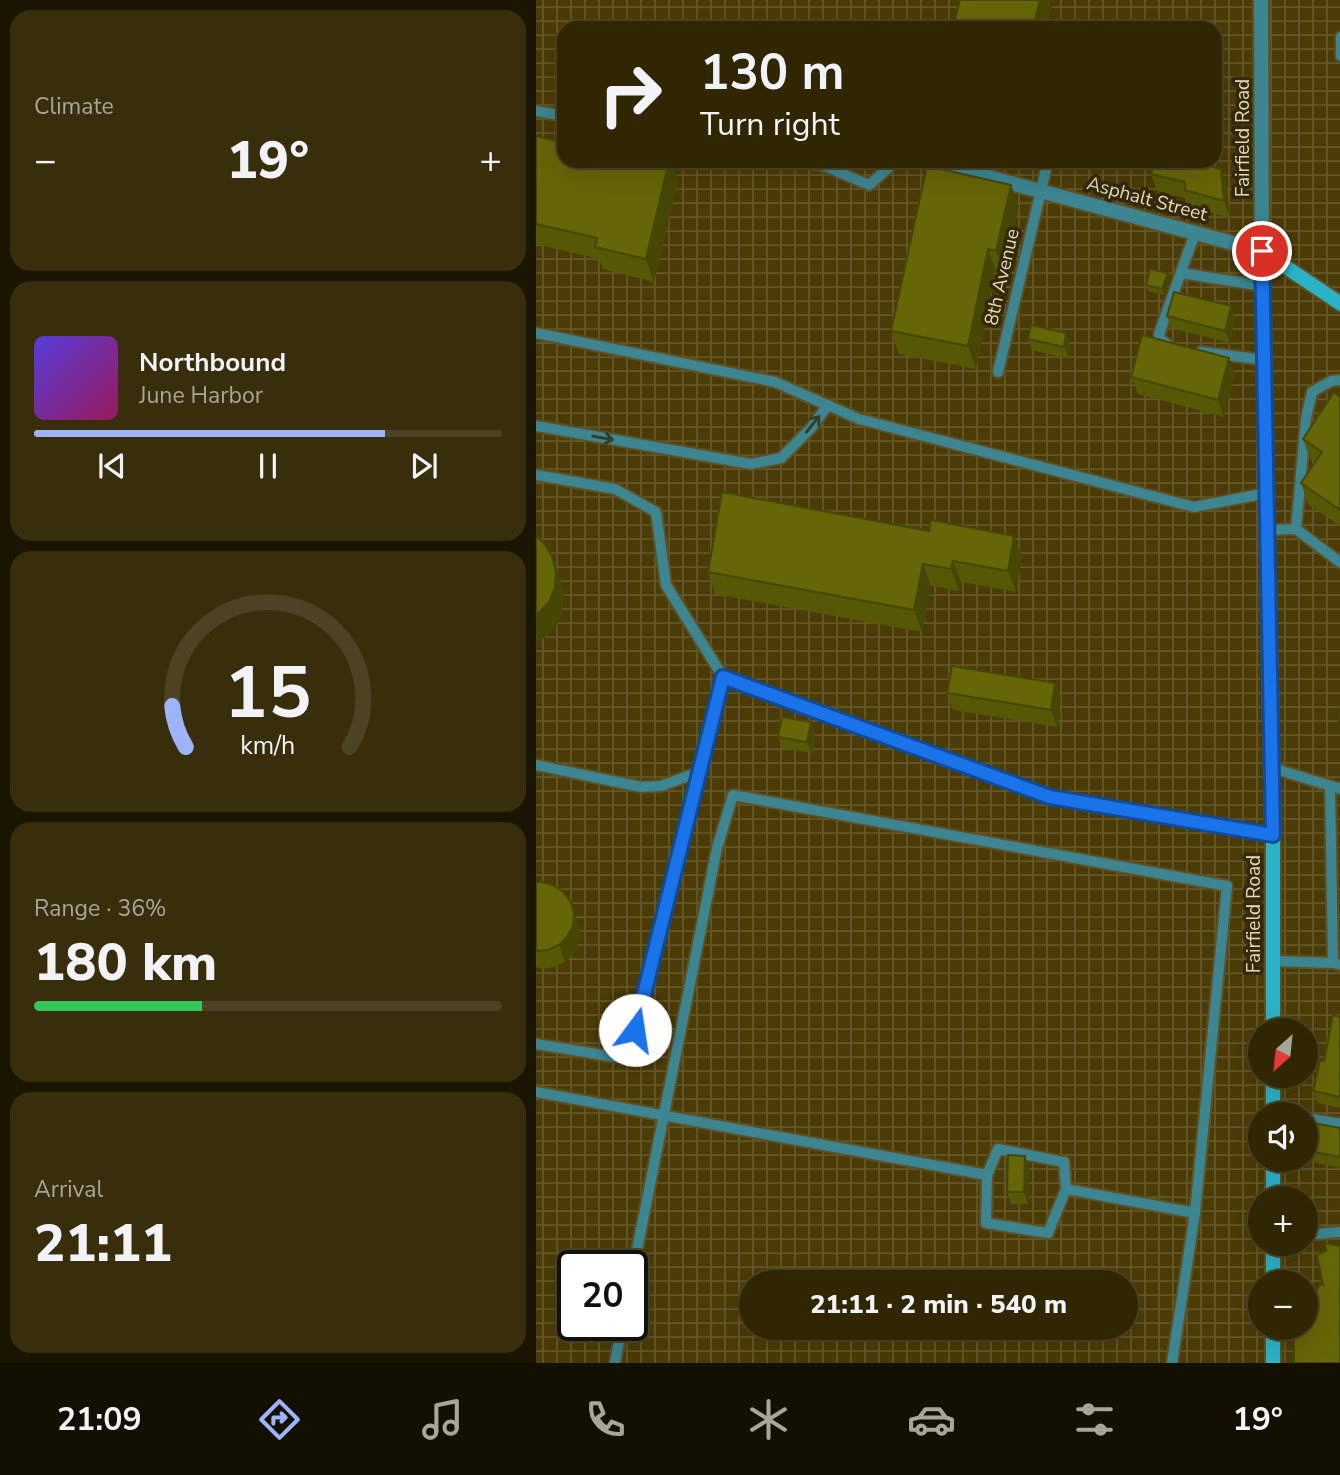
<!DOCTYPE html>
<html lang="en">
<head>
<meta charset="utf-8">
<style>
  body { margin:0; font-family:"Nunito Sans",sans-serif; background:#382e0c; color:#f1f3f6; height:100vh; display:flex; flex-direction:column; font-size:26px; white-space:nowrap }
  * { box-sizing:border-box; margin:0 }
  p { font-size:23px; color:#a8a599 }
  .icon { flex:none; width:38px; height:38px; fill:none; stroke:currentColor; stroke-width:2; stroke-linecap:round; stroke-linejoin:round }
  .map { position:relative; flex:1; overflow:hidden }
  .side { display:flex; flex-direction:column; gap:10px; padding:10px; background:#1a1501; width:536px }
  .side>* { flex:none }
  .hud { position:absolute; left:21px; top:21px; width:665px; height:147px; border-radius:21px; box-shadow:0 7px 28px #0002,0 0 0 2px #4b4324; background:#302602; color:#f1f3f6; overflow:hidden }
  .needle { width:46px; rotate:207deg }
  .buttons { position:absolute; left:712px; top:1018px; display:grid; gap:14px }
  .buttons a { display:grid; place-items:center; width:70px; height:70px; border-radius:50%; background:#302602; box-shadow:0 7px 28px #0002,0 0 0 2px #4b4324; font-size:35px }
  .speed { position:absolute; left:21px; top:1250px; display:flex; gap:14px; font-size:35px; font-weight:700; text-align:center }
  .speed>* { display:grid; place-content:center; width:91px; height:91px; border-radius:50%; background:#302602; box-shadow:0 7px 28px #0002,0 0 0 2px #4b4324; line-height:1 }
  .speed .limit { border:4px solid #111; border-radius:10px; background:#fff; color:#111 }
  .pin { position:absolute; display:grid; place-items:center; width:60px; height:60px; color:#fff; margin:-30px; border:4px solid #fff; border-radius:50%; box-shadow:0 2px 7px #0007 }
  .me { position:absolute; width:77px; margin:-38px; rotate:14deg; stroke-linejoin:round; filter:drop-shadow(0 0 5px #0008) }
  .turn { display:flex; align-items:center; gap:24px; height:147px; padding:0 28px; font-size:32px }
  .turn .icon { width:91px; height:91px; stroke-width:2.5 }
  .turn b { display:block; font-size:49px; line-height:60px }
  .big { font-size:52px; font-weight:800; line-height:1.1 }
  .side .tile { flex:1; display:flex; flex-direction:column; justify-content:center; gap:10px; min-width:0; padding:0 24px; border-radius:21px; background:#382e0c }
  .side .dial { align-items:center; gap:0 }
  .dial svg { height:182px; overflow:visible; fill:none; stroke:#4b4324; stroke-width:7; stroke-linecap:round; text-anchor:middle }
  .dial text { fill:#f1f3f6; stroke:none }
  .song { display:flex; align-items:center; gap:21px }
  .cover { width:84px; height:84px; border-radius:10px; background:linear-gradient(135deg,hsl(250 70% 55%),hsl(330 70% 35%)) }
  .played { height:7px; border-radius:4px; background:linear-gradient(90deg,#9db4fd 75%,#4b4324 75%) }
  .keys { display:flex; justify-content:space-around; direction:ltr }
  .heat { display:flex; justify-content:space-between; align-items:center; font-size:38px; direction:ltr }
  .charge { height:10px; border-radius:5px; background:linear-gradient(90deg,#34c759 36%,#4b4324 0) }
  .trip { position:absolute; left:203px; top:1270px; width:399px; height:70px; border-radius:35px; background:#302602; box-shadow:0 7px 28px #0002,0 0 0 2px #4b4324; font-weight:800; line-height:70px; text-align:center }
  .dock { display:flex; height:112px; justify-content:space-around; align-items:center; background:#130f01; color:#a8a599 }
  .dock .icon { width:49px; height:49px }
  .dock .active { color:#9db4fd }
  .dock b { font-size:32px; color:#f1f3f6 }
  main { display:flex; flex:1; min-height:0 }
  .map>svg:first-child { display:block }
</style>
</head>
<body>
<main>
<section class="side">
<div class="tile"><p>Climate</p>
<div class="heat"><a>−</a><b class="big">19°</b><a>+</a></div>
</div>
<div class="tile">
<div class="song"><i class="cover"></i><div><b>Northbound</b><p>June Harbor</p></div></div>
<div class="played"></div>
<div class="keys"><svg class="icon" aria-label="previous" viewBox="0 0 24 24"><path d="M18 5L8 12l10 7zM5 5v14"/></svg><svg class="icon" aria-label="pause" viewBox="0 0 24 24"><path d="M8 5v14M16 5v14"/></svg><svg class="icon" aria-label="next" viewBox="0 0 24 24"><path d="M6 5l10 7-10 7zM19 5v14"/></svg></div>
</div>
<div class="tile dial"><svg viewBox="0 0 100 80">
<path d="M14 69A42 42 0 1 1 86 69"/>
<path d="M14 69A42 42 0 0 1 8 51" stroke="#9db4fd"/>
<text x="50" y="56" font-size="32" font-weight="700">15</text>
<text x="50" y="72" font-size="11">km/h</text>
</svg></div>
<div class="tile"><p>Range · 36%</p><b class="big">180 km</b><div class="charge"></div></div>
<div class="tile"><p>Arrival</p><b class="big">21:11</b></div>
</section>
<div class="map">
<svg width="805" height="1363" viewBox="0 0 805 1363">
  <defs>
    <pattern id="industrial-grid" width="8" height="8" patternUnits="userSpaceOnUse" patternTransform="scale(1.75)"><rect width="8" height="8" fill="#4b3b06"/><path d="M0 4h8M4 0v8" fill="none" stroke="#655728"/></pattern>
  </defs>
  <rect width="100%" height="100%" fill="#403203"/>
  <path fill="url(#industrial-grid)" fill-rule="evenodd" d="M0,0H804V1363H0ZM28,28H679V161H28ZM724,1031H770V1076H724ZM724,1115H770V1160H724ZM724,1199H770V1244H724ZM37,1265H96V1325H37ZM215,1283H590V1328H215ZM724,1283H770V1328H724Z"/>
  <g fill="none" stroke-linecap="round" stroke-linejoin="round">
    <g stroke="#5e5022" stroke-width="14">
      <g id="lane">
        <polyline points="805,37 805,56"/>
        <polyline points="0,111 28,116"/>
        <polyline points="265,161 289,166 333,185 360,161"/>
        <polyline points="380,161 404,164"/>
        <polyline points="645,273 727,286"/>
        <polyline points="0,333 239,382 323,419 658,507 731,493"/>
        <polyline points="636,348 624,339 623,334 659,233"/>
        <polyline points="665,352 729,360"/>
        <polyline points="462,372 512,161"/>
        <polyline points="0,426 215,464 245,458 275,428 292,405"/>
        <polyline points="0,475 79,489 120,512 130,585 187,677"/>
        <polyline points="760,529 770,418 776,392 795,381 805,380"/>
        <polyline points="732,530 760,529 805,563"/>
        <polyline points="0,765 105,787 125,786 163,772"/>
        <polyline points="736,768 805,789"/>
        <polyline points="794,787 797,963 805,965"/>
        <polyline points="737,961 797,963"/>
        <polyline points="0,1044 79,1057 89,1052 95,1046 187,677 514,797 737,835"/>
        <polyline points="0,1092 451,1175 450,1223 512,1233 530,1189 659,1213 636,1363"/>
        <polyline points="737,1111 754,1115"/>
        <polyline points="770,1118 805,1124"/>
        <polyline points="451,1175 462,1149 528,1162 530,1189"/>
        <polyline points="770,1235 805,1232"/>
        <polyline points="96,1275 181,848 197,795 691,886 659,1213"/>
        <polyline points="79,1363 86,1325"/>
      </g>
    </g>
    <g stroke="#5e5022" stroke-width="18">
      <polyline id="street" points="404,164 726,251 725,0"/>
    </g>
    <g stroke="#5e5022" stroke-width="18">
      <g id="secondary">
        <polyline points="726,251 737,835 737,1031"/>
        <polyline points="726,251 805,304"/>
        <polyline points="737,1115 737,1076"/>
        <polyline points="737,1199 737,1160"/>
        <polyline points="737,1283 737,1244"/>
        <polyline points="737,1363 737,1328"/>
      </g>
    </g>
    <use href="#lane" stroke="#3c8591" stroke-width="10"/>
    <use href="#street" stroke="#3c8591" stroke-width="14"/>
    <use href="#secondary" stroke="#2cb2c6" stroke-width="14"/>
  </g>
  <g fill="#575806">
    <polygon points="0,136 142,181 118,282 67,269 63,259 0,244"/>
    <polygon points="685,169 691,187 694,218 655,207 652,199 621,191 615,174"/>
    <polygon points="475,185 483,207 468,273 460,271 440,369 363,354 355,331"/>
    <polygon points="634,279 629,295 612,291 610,285"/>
    <polygon points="631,316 699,318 694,343 635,328"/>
    <polygon points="530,333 534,345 533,359 496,350 492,339"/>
    <polygon points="699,375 688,417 602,394 595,377"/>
    <polygon points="804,397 804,526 772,504 765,483 779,462 774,459 767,439"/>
    <polygon points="486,557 480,592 425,582 423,591 395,586 386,632 179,594 172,572"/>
    <polygon points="519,683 525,700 521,727 417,710 411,693"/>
    <polygon points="279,734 276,753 246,748 242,737"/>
    <polygon points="0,882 35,902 44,931 43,943 38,954 29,962 18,967 6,969 0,967"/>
    <polygon points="804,1017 804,1108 782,1103 777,1091"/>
    <polygon points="804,1128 804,1168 776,1162 772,1151"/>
    <polygon points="493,1167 492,1204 475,1204 471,1192"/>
  </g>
  <g fill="#474705">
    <polygon points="504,0 513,0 516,7 511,28 497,28"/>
    <polygon points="133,161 135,161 142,181 118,282 110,259"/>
    <polygon points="685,169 691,187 694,218 688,201"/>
    <polygon points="475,185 483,207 468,273 460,251"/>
    <polygon points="452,249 460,271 440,369 432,346"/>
    <polygon points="632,273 634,279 629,295 626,289"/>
    <polygon points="695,306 699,318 694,343 689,331"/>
    <polygon points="530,333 534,345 533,359 528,347"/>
    <polygon points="693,358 699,375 688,417 682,400"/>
    <polygon points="478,536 486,557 480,592 472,571"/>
    <polygon points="16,556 24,578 28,593 27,609 21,625 10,637 0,643 0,616"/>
    <polygon points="417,561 425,582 423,591 415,569"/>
    <polygon points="387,564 395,586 386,632 378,610"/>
    <polygon points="519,683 525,700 521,727 515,710"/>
    <polygon points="275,722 279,734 276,753 271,742"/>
    <polygon points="35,902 44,931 43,943 38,954 29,962 23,945"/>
    <polygon points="489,1156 493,1167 492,1204 488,1192"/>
  </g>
  <g fill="#656607" stroke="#474705" stroke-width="2">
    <polygon points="424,0 504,0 497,28 417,28"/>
    <polygon points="0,136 28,143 28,161 133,161 110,259 59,247 61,238 0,224"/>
    <polygon points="618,161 652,161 685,169 688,201 649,190 649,182 615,174"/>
    <polygon points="391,166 475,185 460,251 452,249 432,346 355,331"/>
    <polygon points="614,269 632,273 626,289 610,285"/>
    <polygon points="638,292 695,306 689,331 631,316"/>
    <polygon points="495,325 530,333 528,347 492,339"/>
    <polygon points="606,335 693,358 682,400 595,377"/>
    <polygon points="798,392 804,397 804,510 765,483 786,452 767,439"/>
    <polygon points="186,492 393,531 395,520 478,536 472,571 417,561 415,569 387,564 378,610 172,572"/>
    <polygon points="0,536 7,542 16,556 20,571 19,587 13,602 0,616"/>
    <polygon points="416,666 519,683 515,710 411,693"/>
    <polygon points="804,708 804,723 802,722"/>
    <polygon points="246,717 275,722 271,742 242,737"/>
    <polygon points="0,882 6,882 17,885 27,892 35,902 38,914 37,926 31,937 23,945 12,950 0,951"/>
    <polygon points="797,1015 804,1017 804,1097 777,1091 784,1060 788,1061"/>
    <polygon points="777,1123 804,1128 804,1157 772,1151"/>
    <polygon points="472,1155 489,1156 488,1192 471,1192"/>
    <polygon points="789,1243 804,1246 804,1363 758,1363 758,1328 770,1328 770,1312 784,1284 787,1285 781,1255 790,1251"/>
  </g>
  <defs><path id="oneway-shaft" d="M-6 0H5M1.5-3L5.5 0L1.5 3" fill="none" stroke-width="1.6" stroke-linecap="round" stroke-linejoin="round" transform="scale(1.75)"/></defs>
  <g stroke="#343b29">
    <use href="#oneway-shaft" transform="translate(277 424) rotate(-51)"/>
    <use href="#oneway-shaft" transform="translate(67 438) rotate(10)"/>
  </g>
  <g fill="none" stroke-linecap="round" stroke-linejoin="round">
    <g stroke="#114b97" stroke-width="18">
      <polyline id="route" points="99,1030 187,677 514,797 737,835 726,251"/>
    </g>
    <use href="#route" stroke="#1a73e8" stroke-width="12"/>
  </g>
  <g text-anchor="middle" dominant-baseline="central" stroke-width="7" stroke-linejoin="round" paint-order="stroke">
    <g font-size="19" fill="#e7d9b2" stroke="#32290f">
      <text transform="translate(707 138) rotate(-90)">Fairfield Road</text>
      <text transform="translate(611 199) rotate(15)">Asphalt Street</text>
      <text transform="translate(466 277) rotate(-77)">8th Avenue</text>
      <text transform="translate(718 914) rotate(-90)">Fairfield Road</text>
    </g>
  </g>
</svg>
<div class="buttons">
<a><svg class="needle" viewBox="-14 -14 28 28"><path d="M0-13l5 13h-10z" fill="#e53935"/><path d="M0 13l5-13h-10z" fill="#a8a599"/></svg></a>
<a><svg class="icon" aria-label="sound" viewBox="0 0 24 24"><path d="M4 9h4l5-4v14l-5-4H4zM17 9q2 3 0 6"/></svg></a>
<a>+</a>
<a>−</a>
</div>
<div class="speed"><div class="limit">20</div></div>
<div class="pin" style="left:726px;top:251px;background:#d93025"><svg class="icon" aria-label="arrive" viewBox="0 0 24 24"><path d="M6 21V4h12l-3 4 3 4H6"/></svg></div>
<svg class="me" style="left:99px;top:1030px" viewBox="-20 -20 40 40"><circle r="19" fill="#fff"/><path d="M0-13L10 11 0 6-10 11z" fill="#1a73e8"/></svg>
<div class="trip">21:11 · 2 min · 540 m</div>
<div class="hud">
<div class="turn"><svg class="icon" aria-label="right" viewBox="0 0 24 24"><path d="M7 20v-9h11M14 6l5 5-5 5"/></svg><div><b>130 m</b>Turn right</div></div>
</div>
</div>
</main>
<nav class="dock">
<b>21:09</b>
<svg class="icon active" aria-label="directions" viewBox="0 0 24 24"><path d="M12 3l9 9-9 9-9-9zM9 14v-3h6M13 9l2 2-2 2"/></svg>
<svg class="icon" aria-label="music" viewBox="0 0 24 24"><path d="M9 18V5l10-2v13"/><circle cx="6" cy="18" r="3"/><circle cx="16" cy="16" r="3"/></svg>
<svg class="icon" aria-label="phone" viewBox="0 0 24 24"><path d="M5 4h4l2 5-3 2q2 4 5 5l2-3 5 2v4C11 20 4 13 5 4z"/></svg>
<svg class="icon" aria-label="climate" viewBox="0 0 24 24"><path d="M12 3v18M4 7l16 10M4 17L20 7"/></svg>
<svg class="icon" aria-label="car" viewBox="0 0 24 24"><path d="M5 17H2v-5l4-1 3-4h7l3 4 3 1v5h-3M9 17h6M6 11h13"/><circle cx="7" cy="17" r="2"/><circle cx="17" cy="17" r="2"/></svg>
<svg class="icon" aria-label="filters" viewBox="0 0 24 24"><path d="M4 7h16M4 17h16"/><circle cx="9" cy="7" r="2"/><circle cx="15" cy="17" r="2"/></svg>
<b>19°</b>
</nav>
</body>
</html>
